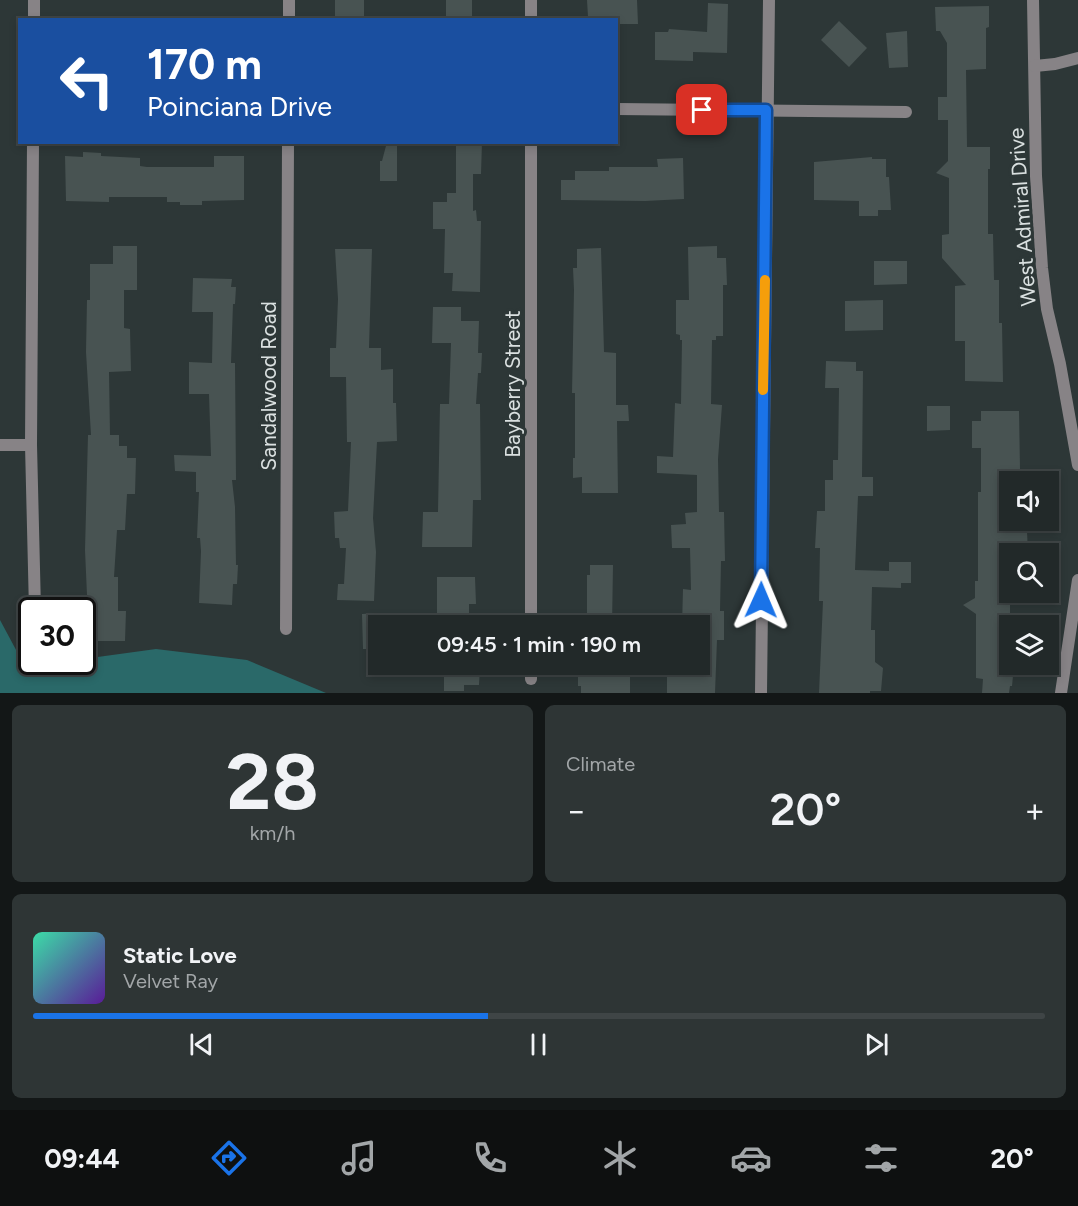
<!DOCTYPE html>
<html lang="en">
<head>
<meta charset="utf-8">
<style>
  body { margin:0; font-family:Figtree,sans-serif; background:#2e3535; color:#f1f3f6; height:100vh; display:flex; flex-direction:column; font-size:22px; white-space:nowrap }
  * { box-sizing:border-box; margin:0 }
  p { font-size:20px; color:#a2a6a8 }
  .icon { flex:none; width:33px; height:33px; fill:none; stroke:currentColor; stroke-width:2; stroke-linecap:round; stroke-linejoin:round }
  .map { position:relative; height:693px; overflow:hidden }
  .drawer { display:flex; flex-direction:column; gap:12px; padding:12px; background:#131717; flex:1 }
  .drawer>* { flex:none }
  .banner { position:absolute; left:18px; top:18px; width:600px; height:126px; border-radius:0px; box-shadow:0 3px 9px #0003,0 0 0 2px #3f4546; background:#1a4fa0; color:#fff; overflow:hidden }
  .fabs { position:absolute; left:999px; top:471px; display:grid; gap:12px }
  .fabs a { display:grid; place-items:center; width:60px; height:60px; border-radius:0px; background:#222929; box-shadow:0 3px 9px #0003,0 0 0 2px #3f4546; font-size:30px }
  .speed { position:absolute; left:18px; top:597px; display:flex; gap:12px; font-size:30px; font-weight:700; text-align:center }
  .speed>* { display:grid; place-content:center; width:78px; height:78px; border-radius:50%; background:#222929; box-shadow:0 3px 9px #0003,0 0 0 2px #3f4546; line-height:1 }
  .speed .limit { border:3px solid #111; border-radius:9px; background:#fff; color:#111 }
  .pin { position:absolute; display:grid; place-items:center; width:51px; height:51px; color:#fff; margin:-26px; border-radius:12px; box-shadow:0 3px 9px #0006 }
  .me { position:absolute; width:66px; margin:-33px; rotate:1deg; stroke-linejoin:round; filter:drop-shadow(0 0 4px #0008) }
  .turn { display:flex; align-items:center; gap:21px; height:126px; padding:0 30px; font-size:27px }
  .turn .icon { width:78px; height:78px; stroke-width:2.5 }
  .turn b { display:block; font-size:42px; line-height:51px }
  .big { font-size:45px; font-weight:600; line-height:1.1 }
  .drawer .card { flex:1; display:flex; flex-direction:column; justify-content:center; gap:9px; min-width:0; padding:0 21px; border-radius:9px; background:#2e3535 }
  .drawer .dial { align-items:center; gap:0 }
  .dial b { font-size:78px; line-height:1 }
  .song { display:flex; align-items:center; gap:18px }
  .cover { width:72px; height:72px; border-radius:9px; background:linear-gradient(135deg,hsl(160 70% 55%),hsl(270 70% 35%)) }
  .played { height:6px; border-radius:3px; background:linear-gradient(90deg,#1a73e8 45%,#3f4546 45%) }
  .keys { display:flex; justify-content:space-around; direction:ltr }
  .heat { display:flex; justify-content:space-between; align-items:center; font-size:33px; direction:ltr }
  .drawer .tiles { flex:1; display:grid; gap:12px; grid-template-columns:1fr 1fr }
  .card:last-child { grid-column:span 2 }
  .trip { position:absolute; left:368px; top:615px; width:342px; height:60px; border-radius:0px; background:#222929; box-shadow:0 3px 9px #0003,0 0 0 2px #3f4546; font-weight:600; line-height:60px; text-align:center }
  .tab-bar { display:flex; height:96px; justify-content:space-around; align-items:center; background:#0e1010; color:#a2a6a8 }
  .tab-bar .icon { width:42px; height:42px }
  .tab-bar .current { color:#1a73e8 }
  .tab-bar b { font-size:27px; color:#f1f3f6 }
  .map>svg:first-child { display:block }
</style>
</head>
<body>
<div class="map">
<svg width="1078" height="693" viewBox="0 0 1078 693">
  <rect width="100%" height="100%" fill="#2d3737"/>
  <polygon fill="#2a6969" points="0,620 22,661 82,662 83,659 156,649 247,660 326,693 0,693"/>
  <g fill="#485352">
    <rect x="335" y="0" width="29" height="20"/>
    <rect x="446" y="0" width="26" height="20"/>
    <polygon points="587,0 637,0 638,24 618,24 618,16 588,17"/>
    <polygon points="708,3 728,4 727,53 693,52 693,61 655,60 655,32 668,32 669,29 707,32"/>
    <polygon points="989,6 989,27 986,28 986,69 966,70 967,147 990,147 990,169 988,169 988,234 993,234 994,280 999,280 999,323 1002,323 1003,382 965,381 965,341 955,341 955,286 966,285 942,258 942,235 949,234 949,178 936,173 948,161 948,120 938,120 938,97 947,97 947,43 940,31 936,31 935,7"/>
    <polygon points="839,21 867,48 849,67 821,40"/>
    <polygon points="907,31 908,67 889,68 886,33"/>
    <polygon points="387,142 397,142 397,181 380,181 380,161 382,161"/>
    <polygon points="456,142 482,142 481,174 473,174 473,211 476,210 477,221 481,221 480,292 452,291 453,273 444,273 445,229 433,229 433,202 447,202 447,193 456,193"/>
    <polygon points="83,152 101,153 101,156 140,158 140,166 147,167 214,167 214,156 244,156 244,200 202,201 202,205 180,205 180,202 167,202 167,197 109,197 109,202 66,201 65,156 83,157"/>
    <polygon points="872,157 872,159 886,159 886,177 889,177 891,210 878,210 878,216 859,216 859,201 814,200 814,162"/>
    <polygon points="683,158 684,199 645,201 561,200 561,180 575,180 575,171 609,171 609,167 658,167 657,159"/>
    <polygon points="113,246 137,246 137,290 124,290 124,328 130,329 131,371 109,372 110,435 119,435 119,446 127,446 127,458 136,458 135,494 127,494 125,530 117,530 114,577 118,577 118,611 126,611 125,641 95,641 95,636 87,636 88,595 87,595 85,550 88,435 91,435 86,352 87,300 90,300 90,264 113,264"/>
    <polygon points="717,246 717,258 726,258 727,285 723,285 723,336 716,336 716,340 712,340 711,404 722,405 718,459 719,512 724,512 725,561 721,561 720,611 724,611 724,640 717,640 715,693 667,693 667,664 699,665 699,626 682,626 683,589 691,590 690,548 672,548 671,525 686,524 685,513 697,512 697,475 657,473 657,456 673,457 675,403 681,404 682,340 680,340 680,335 676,334 676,300 689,300 688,247"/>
    <polygon points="601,248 604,352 616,353 616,405 628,405 629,421 617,421 618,493 582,493 582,477 573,478 573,458 575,458 575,393 572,393 574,290 573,268 577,268 577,249"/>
    <polygon points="335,249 372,249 369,348 381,348 381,370 393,369 393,403 396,403 397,441 377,442 373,518 376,552 374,601 337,600 338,584 344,584 346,548 340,548 339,538 335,538 334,512 348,511 351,442 347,442 346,377 330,377 330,348 336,348 338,299"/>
    <polygon points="874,261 907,261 907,284 874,285"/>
    <polygon points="193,278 232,279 231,287 236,287 235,304 233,304 231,363 235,363 236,480 232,480 235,507 236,565 238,565 237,584 233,584 232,605 199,603 201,551 200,538 197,538 199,492 196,492 196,472 175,471 174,455 211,456 209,394 189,394 189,362 212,363 213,312 192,312"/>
    <polygon points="883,300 883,330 845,331 845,301"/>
    <polygon points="433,307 461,307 461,321 479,321 478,353 482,353 481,373 478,373 476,404 480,404 481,500 473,500 472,547 422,547 423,512 438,512 440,404 449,404 451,343 432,343"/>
    <polygon points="826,361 856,362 856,371 863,371 862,477 873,477 873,496 858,496 855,570 889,571 889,562 911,562 911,583 901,583 901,588 872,587 871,630 875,630 875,662 883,668 881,691 870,691 870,693 819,693 823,601 819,601 820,548 815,548 817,511 825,511 825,480 833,480 833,460 838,460 839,388 825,388"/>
    <polygon points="927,406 950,406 950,430 927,431"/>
    <polygon points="981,411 1019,411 1020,469 1010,469 1010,520 1018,520 1018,530 1027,531 1028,554 1010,554 1010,666 1014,666 1012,686 1010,686 1009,693 982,693 983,679 976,678 976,614 963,605 975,598 975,581 978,581 978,492 981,492 981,448 972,448 972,421 981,421"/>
    <polygon points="590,565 613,565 612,626 587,626 587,575 590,575"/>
    <polygon points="437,577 475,577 476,604 469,604 469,626 437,626"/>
    <polygon points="378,613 378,649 363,649 362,614"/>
    <polygon points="578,664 630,666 630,693 581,693 581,686 578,686"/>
    <polygon points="444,665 480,666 479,685 464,685 464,691 444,691"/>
  </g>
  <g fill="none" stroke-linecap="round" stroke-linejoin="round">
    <g stroke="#878386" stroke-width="12">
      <polyline points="531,0 531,20"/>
      <polyline points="1033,0 1036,176 1042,268 1047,309 1060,364 1078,465"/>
      <polyline points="34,20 34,0"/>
      <polyline points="289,20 289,0"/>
      <polyline points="1035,66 1055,64 1078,58"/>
      <polyline points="616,109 906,112"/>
      <polyline points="33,142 31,445 35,610"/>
      <polyline points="0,445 31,445"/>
      <polyline points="531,626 531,142"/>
      <polyline points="286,629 288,142"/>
      <polyline points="531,679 531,664"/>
      <polyline points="761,693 769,0"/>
      <polyline points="1061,693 1078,580"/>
    </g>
  </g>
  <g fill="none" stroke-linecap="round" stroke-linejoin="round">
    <g stroke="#114b97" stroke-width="15">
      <polyline id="route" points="702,110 766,110 761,600"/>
    </g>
    <use href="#route" stroke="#1a73e8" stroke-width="10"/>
    <polyline stroke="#f59e0b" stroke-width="10" points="763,390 765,280"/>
  </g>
  <g text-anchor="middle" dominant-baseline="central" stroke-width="6" stroke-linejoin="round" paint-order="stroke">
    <g font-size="21" fill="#dae0e0" stroke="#2d3737">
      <text transform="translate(1022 217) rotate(-94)">West Admiral Drive</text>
      <text transform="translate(512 384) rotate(-90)">Bayberry Street</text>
      <text transform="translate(268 386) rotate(-90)">Sandalwood Road</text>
    </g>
  </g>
</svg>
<div class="fabs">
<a><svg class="icon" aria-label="sound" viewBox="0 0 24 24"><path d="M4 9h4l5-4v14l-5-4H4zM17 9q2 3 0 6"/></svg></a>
<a><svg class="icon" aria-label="search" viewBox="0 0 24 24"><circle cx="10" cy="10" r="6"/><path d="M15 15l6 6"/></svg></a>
<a><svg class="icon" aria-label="layers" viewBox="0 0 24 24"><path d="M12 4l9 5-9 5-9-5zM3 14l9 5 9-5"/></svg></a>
</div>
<div class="speed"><div class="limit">30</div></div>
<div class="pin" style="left:702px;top:110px;background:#d93025"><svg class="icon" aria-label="arrive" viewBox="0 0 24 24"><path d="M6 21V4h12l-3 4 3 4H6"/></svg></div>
<svg class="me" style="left:761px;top:600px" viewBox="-20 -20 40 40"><path d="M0-17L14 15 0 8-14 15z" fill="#1a73e8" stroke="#fff" stroke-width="4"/></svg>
<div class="trip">09:45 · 1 min · 190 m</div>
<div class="banner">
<div class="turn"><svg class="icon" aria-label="left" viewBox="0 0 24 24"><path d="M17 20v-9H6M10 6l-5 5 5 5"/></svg><div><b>170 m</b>Poinciana Drive</div></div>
</div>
</div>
<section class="drawer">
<div class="tiles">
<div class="card dial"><b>28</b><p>km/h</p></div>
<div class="card"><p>Climate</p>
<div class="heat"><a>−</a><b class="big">20°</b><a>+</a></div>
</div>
<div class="card">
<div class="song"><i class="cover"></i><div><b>Static Love</b><p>Velvet Ray</p></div></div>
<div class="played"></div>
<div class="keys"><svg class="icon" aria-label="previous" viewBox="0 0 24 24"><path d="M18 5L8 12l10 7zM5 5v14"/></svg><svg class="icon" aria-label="pause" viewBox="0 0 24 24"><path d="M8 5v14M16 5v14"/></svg><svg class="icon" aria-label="next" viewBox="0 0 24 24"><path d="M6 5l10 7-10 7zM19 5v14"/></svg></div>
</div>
</div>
</section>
<nav class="tab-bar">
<b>09:44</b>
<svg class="icon current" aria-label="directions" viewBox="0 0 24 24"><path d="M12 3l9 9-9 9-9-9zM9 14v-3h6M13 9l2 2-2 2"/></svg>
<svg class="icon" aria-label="music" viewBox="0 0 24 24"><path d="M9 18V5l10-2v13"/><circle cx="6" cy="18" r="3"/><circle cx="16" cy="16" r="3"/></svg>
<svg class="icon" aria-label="phone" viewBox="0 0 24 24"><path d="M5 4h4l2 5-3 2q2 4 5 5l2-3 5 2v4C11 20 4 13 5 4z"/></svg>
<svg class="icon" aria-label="climate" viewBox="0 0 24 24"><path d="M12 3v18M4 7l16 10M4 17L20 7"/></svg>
<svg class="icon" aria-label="car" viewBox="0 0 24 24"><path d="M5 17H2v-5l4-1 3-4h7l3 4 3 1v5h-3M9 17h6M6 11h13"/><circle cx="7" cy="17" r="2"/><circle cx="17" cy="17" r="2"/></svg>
<svg class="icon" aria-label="filters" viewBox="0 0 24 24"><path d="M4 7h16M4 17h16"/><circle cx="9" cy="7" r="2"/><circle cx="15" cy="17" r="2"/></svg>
<b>20°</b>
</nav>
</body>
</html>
